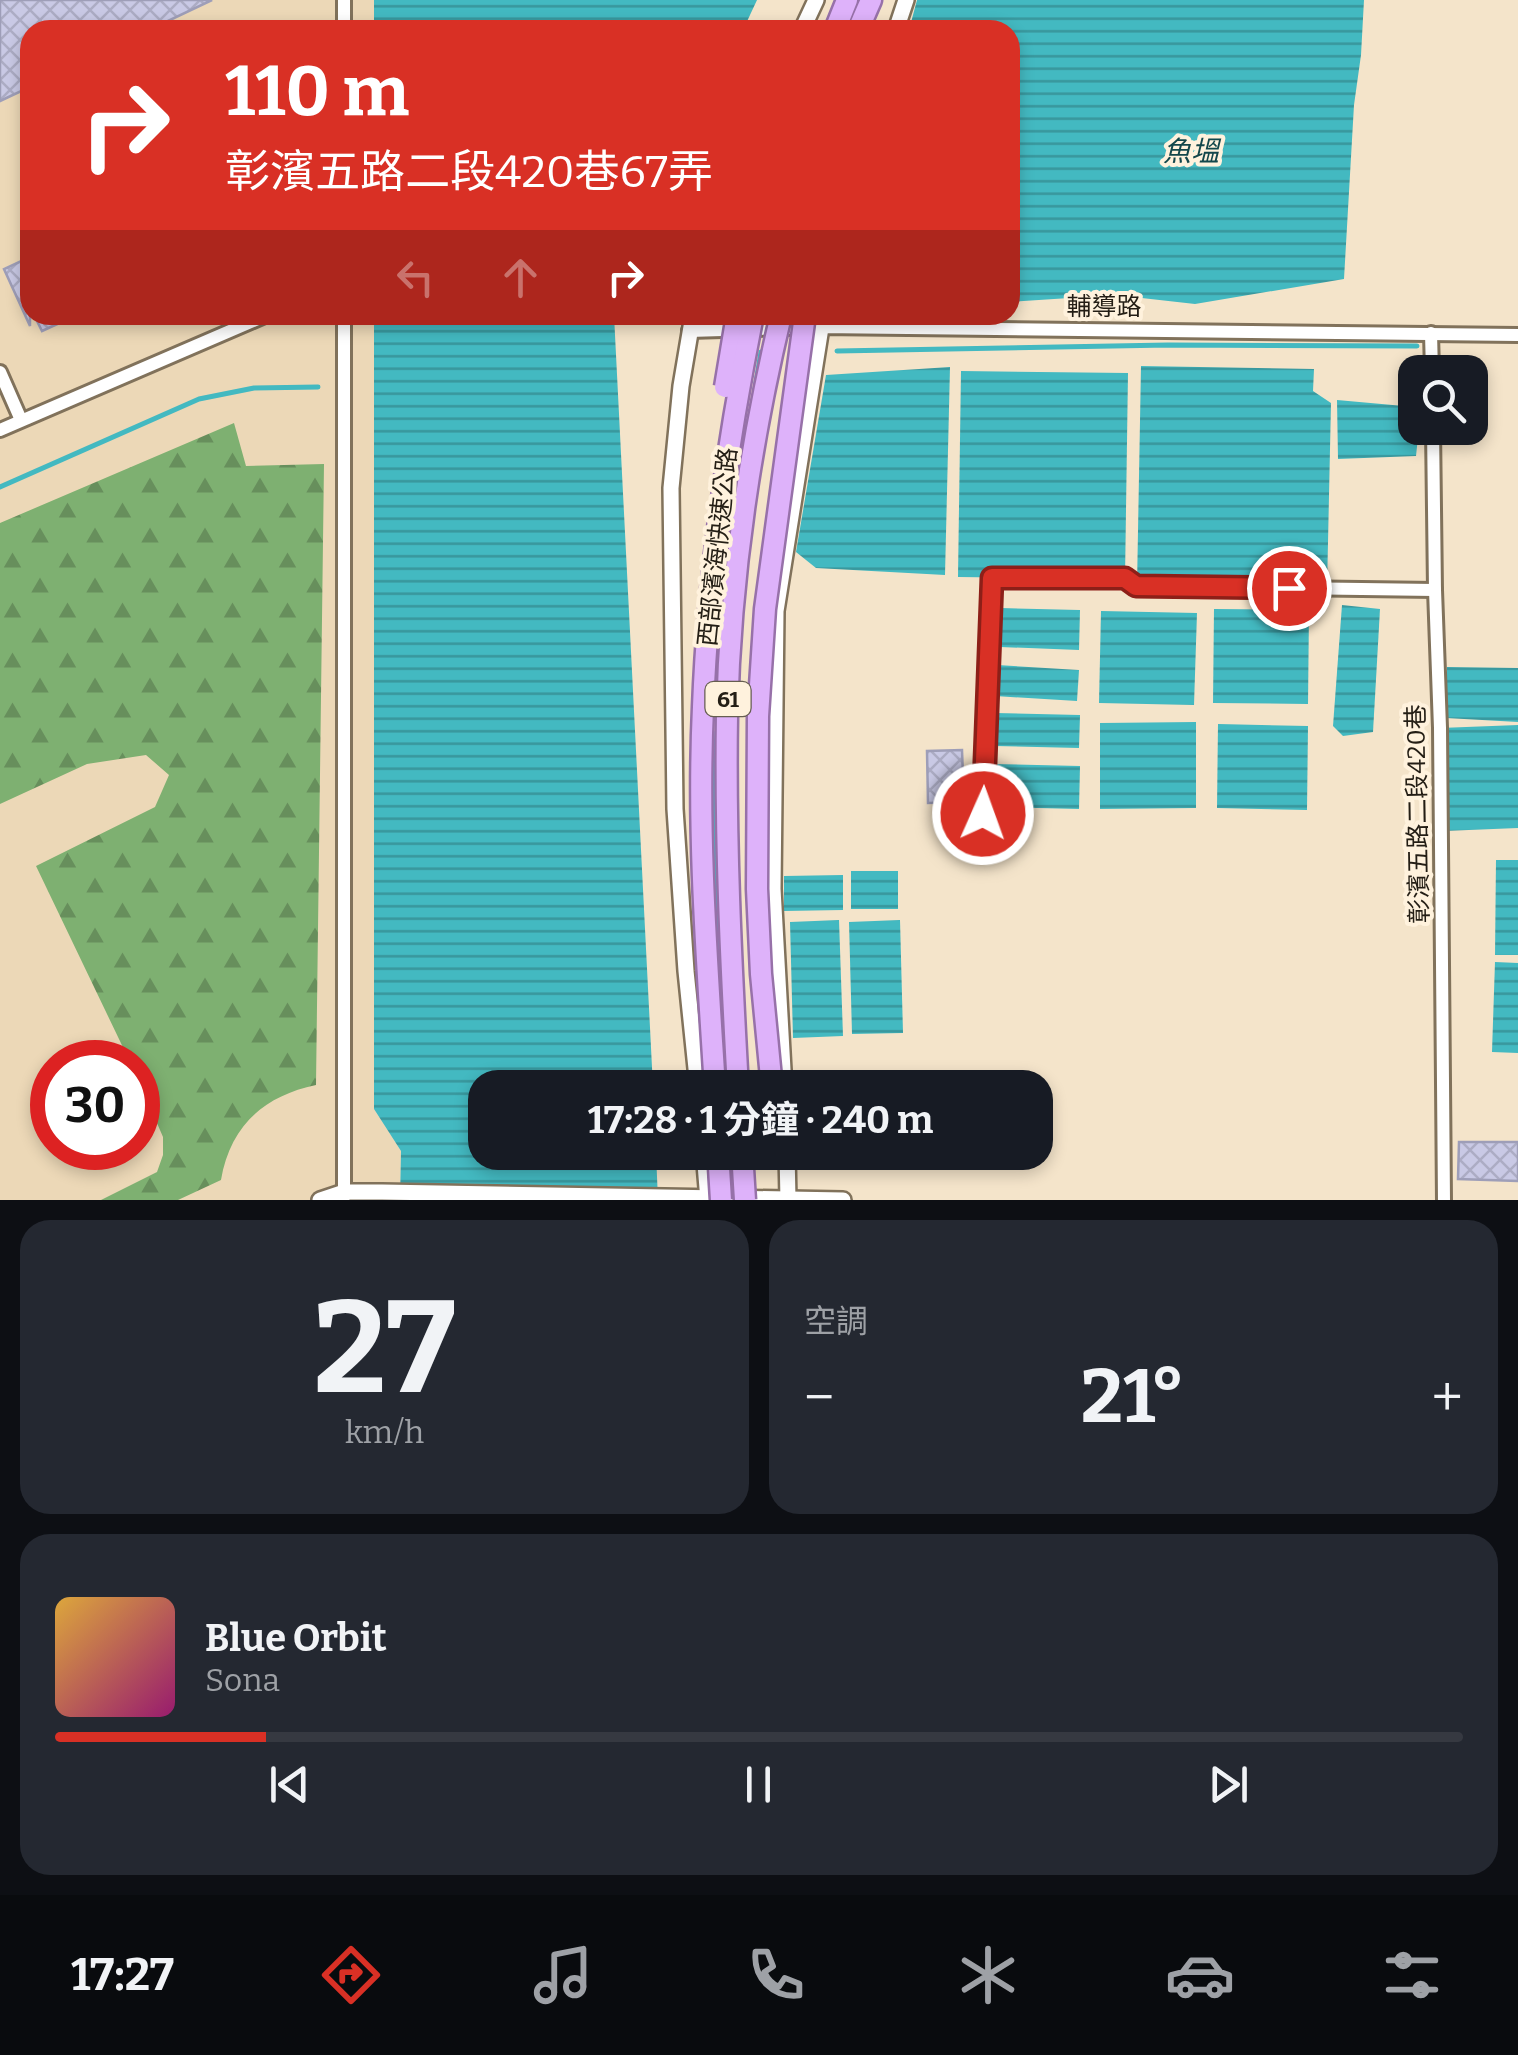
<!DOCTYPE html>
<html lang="zh-TW">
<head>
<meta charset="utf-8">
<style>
  body { margin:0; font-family:Bitter,"Noto Sans TC",serif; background:#242831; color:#f1f3f6; height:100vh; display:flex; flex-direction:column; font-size:38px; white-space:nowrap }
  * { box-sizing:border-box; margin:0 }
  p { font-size:32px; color:#9ea1a6 }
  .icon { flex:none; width:55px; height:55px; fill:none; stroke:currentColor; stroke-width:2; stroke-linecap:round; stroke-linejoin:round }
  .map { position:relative; height:1200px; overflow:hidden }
  .sheet { display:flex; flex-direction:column; gap:20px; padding:20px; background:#0d0f14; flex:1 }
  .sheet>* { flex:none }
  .guide { position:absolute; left:20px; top:20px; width:1000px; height:305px; border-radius:30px; box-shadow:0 5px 15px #0003; background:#d93025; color:#fff; overflow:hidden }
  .buttons { position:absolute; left:1398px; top:355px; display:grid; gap:20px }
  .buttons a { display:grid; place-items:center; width:90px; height:90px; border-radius:20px; background:#171b24; box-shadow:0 5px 15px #0003; font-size:50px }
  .speed { position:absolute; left:30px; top:1040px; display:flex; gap:20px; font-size:50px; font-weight:700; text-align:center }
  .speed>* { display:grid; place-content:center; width:130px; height:130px; border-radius:50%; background:#171b24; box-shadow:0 5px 15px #0003; line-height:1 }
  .speed .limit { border:15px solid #d22; background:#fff; color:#111 }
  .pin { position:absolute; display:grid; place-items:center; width:85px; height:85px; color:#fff; margin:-42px; border:5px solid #fff; border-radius:50%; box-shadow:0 2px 10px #0007 }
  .me { position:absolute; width:110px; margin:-55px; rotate:2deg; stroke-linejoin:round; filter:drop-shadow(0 0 8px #0008) }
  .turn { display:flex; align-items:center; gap:35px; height:210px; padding:0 40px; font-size:45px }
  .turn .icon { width:130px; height:130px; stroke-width:2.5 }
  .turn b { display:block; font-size:70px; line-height:85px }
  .lanes { display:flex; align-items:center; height:95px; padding:0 40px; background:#0003; justify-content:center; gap:50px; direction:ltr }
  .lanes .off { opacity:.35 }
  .big { font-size:75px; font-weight:700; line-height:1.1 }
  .sheet .card { flex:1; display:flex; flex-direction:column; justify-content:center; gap:15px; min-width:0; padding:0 35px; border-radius:30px; background:#242831 }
  .sheet .dial { align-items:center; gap:0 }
  .dial b { font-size:130px; line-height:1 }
  .song { display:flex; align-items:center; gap:30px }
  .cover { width:120px; height:120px; border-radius:15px; background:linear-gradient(135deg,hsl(40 70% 55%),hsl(320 70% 35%)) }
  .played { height:10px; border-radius:5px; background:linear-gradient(90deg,#d93025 15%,#363941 15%) }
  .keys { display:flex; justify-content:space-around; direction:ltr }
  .heat { display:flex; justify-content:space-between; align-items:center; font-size:55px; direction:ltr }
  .sheet .tiles { flex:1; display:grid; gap:20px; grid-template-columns:1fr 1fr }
  .card:last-child { grid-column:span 2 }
  .trip { position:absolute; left:468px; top:1070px; width:585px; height:100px; border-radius:30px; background:#171b24; box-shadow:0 5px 15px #0003; font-weight:700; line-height:100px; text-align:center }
  .tabs { display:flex; height:160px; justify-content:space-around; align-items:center; background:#090b0e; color:#9ea1a6 }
  .tabs .icon { width:70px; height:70px }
  .tabs .on { color:#d93025 }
  .tabs b { font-size:45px; color:#f1f3f6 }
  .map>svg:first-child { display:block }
</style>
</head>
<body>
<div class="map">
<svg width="1518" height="1200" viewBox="0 0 1518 1200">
  <defs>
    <pattern id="forest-firs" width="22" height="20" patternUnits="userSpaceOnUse" patternTransform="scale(2.5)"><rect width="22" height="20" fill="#7eb071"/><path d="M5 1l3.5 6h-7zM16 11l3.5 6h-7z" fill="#678f5c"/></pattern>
    <pattern id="water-rules" width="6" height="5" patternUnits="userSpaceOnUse" patternTransform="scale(2.5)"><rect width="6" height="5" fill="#43b9c1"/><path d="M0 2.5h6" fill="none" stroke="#38969c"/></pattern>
    <pattern id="building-cross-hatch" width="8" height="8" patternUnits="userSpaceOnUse" patternTransform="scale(2.5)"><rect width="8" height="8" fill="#c9c9e5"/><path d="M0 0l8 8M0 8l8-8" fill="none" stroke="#acacc4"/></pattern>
  </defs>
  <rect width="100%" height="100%" fill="#f4e4ca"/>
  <path fill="#ecd8b7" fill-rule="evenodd" d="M0,0H374V30H30V315H374V1109L401,1151L400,1200H0ZM52,1062H138V1148H52Z"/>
  <path fill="url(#forest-firs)" d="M234,423L246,466L324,464L316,1085C263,1096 230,1127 221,1180L178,1200H101L157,1172L163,1155V1137L138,1079V1062H130L36,866L155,807L169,775L146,755L87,764L0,804V523Z"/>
  <g fill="url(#water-rules)">
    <polygon points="374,0 757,0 743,30 374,30"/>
    <polygon points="917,0 1364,0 1361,55 1354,105 1344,279 1195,304 1115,295 1010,302 1010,30 909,30"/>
    <polygon points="374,315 614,315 653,1087 485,1088 485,1152 656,1153 658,1200 400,1200 401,1151 374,1109"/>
    <polygon points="1141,366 1314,369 1313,391 1331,403 1327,589 1137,586"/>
    <polygon points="950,367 945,575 816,568 796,552 826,375"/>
    <polygon points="961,371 1128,373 1125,579 958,577"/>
    <polygon points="1337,400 1415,407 1415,428 1419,428 1416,456 1338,459"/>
    <polygon points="1342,605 1380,609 1373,732 1343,736 1333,726"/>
    <polygon points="1001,608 1080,610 1079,650 1000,647"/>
    <polygon points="1214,609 1309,610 1308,704 1213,703"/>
    <polygon points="1101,611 1197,613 1194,705 1099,703"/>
    <polygon points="997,665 1079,670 1077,701 995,696"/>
    <polygon points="1447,667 1518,668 1518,722 1446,718"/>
    <polygon points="995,713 1080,715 1079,748 994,746"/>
    <polygon points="1196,722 1196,808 1100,809 1100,723"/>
    <polygon points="1218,724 1308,726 1307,810 1217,808"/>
    <polygon points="1518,725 1518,828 1444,831 1440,728"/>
    <polygon points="992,764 1080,766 1079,809 991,807"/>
    <polygon points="1496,860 1518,860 1518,955 1495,955"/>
    <rect x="851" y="871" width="47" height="38"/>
    <polygon points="843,875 843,910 784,911 784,876"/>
    <polygon points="839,920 843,1036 793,1038 790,922"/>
    <polygon points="900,920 903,1033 852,1034 849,922"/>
    <polygon points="1495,962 1518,963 1518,1053 1492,1052"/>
  </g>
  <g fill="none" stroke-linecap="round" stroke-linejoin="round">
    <g stroke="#43b9c1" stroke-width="5">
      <polyline points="837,351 1168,345 1417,346"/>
      <polyline points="755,389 761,352"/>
      <polyline points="0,487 199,399 254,388 318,387"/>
      <polyline points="725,586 727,545 737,488"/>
      <polyline points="717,732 713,804 718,976"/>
    </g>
  </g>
  <g fill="url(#building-cross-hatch)" stroke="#9e9eb8" stroke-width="2.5">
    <polygon points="0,0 212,0 149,30 30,30 30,87 0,101"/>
    <polygon points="30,257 30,326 4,269"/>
    <polygon points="34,315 77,315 42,331"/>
    <polygon points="962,750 964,802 928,803 927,751"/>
    <polygon points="1459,1142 1518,1142 1518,1181 1458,1179"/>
  </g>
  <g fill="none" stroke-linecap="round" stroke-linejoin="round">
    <g stroke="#81725b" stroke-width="18">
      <g id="minor">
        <polyline points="344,0 344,30"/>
        <polyline points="689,331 820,327 1518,335"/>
        <polyline points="1431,333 1432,372"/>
        <polyline points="0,372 21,420"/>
        <polyline points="1433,428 1435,590 1440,728 1444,1200"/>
        <polyline points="0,430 267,315"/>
        <polyline points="983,814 991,578 1125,579 1137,586 1435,590"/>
        <polyline points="344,1197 344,315"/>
      </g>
    </g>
    <g stroke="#81725b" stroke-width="20">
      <g id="tertiary">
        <polyline points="802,30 816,0"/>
        <polyline points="896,30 906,0"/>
        <polyline points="693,315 681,386 671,488 675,809 686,971 698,1088"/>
        <polyline points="784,1088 773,889 776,611 823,315"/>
        <polyline points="704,1152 708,1200"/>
        <polyline points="787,1152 788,1200"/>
        <polyline points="320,1200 344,1192 382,1192 843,1200"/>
      </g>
    </g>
    <g stroke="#9771a9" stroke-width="25">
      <g id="trunk">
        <polyline points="835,30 847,0"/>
        <polyline points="858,30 871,0"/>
      </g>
    </g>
    <use href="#minor" stroke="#fff" stroke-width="12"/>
    <use href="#tertiary" stroke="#fff" stroke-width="15"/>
    <use href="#trunk" stroke="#deb2fa" stroke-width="20"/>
    <g stroke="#9771a9" stroke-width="25" stroke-linecap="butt">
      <g id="trunk-bridge">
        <polyline points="725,387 737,315"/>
        <path d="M715,1088C707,961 697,834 703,707C708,575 727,445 753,315"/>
        <path d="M738,1088C731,963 725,839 727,715C730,580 750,445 781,315"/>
        <polyline points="772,1088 761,974 757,889 758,716 765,609 805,315"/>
        <polyline points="718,1152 721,1200"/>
        <polyline points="742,1152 745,1200"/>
      </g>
    </g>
    <use href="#trunk-bridge" stroke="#deb2fa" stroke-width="20"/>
  </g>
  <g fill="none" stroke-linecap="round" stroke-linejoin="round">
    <g stroke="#8d1f18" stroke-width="25">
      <polyline id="route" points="983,814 992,578 1125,578 1136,586 1289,588"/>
    </g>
    <use href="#route" stroke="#d93025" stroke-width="18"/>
  </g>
  <g text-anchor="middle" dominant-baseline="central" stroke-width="8" stroke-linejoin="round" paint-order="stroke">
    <rect fill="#fff2dd" stroke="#665e51" stroke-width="2.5" x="705.5" y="682" width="45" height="34" rx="8"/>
    <g font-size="22" font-weight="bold" fill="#241e15">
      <text x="728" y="699">61</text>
    </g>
    <g font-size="25" fill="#241e15" stroke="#fff2dd">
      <text x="1104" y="307">輔導路</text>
      <text transform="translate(718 547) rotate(-84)">西部濱海快速公路</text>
      <text transform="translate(1418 814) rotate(-91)">彰濱五路二段420巷</text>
    </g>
    <g font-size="28" font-style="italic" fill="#13474b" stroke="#fff2dd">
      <text x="1191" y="151">魚塭</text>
    </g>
  </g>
</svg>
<div class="buttons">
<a><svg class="icon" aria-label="search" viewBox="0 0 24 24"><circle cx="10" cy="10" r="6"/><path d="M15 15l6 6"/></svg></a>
</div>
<div class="speed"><div class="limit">30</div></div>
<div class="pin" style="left:1289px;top:588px;background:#d93025"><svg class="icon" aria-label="arrive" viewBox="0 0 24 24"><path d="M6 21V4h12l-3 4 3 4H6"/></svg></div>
<svg class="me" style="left:983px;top:814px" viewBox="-20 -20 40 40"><circle r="17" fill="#d93025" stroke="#fff" stroke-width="3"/><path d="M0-11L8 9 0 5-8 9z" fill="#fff"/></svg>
<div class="trip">17:28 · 1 分鐘 · 240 m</div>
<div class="guide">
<div class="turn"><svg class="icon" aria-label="right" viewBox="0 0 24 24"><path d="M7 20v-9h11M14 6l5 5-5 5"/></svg><div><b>110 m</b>彰濱五路二段420巷67弄</div></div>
<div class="lanes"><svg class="icon off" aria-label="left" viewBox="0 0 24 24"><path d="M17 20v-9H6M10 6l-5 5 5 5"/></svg><svg class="icon off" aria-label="ahead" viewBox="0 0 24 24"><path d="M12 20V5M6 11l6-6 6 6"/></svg><svg class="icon" aria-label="right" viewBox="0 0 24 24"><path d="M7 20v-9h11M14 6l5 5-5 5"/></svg></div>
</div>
</div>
<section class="sheet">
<div class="tiles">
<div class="card dial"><b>27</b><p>km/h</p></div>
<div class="card"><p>空調</p>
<div class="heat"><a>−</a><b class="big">21°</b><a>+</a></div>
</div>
<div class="card">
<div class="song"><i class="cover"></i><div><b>Blue Orbit</b><p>Sona</p></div></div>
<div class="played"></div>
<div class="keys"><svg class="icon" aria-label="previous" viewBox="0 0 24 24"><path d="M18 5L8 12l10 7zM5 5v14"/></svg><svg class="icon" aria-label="pause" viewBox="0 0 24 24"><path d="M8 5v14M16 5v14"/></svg><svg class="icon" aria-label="next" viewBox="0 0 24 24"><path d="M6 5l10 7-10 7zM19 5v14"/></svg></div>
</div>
</div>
</section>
<nav class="tabs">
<b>17:27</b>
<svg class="icon on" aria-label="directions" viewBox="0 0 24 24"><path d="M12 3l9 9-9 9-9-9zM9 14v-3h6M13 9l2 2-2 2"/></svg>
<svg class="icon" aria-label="music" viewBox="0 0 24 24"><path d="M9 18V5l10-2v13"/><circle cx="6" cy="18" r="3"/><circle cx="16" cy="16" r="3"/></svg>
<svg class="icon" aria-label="phone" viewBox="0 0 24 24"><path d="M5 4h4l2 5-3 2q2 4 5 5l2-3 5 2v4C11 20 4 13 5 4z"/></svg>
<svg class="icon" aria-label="climate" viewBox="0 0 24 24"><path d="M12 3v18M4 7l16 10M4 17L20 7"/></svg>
<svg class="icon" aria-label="car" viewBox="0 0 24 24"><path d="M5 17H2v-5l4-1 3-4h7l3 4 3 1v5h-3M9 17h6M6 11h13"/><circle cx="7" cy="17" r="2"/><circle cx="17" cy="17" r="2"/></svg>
<svg class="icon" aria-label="filters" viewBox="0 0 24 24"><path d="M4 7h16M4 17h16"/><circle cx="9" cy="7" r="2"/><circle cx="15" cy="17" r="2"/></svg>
</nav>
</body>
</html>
